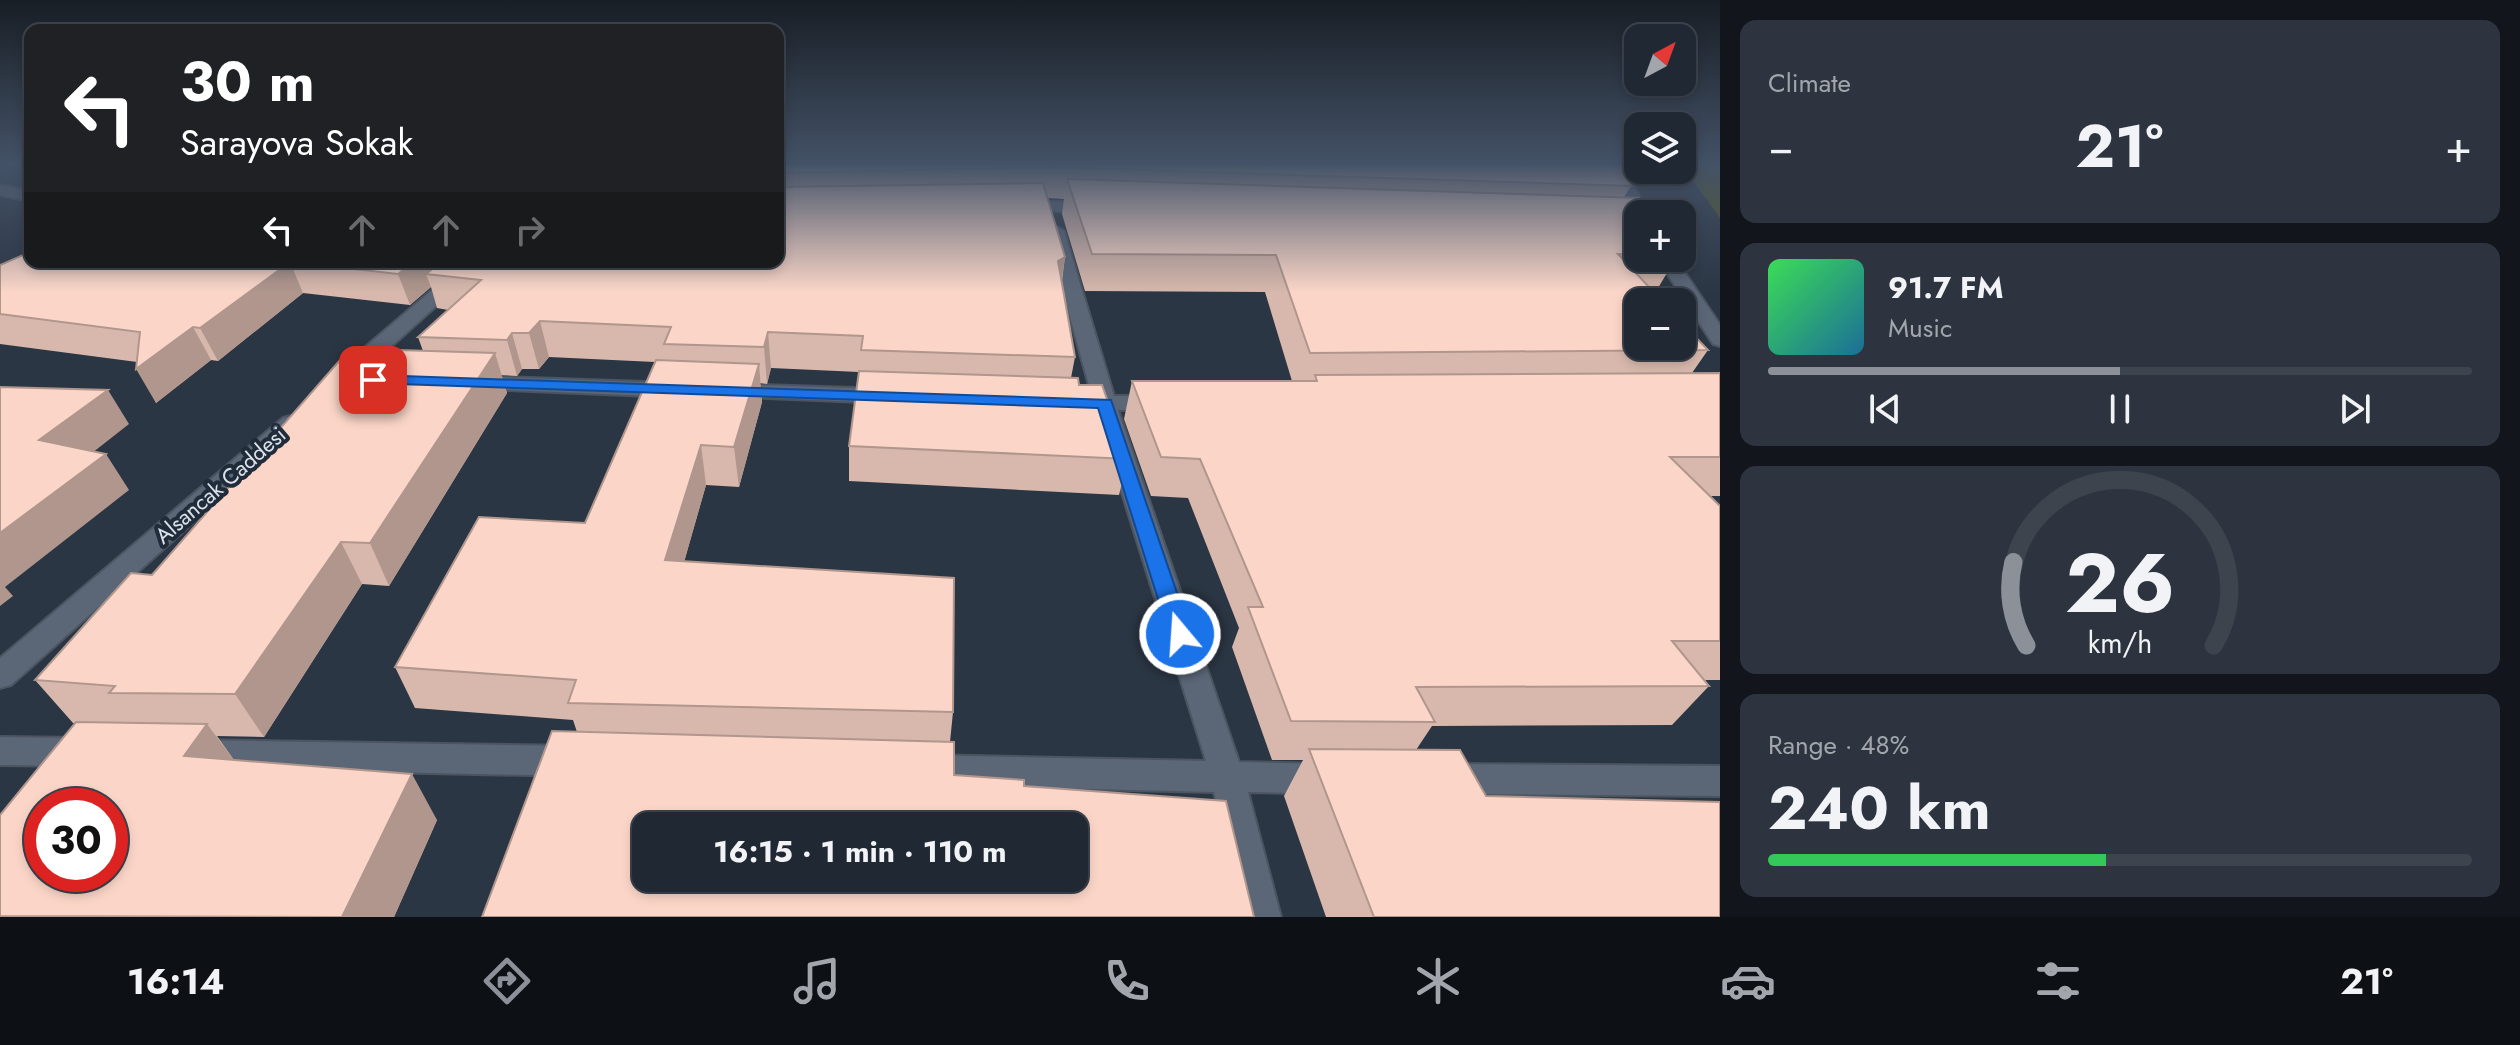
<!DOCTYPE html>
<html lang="en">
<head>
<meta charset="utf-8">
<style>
  body { margin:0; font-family:Jost,sans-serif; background:#2d343f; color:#f1f3f6; height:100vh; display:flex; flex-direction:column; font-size:30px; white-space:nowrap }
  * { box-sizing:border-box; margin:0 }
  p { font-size:26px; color:#a2a6ac }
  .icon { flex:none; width:44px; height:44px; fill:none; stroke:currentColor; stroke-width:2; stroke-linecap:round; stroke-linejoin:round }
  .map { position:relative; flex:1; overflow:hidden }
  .sheet { display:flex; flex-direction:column; gap:20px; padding:20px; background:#12161c; width:800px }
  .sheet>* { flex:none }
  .hud { position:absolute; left:24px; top:24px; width:760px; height:244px; border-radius:16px; box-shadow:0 4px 12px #0003,0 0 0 2px #3d444e; background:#202124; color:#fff; overflow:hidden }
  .needle { width:52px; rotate:41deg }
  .fabs { position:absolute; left:1624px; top:24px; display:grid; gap:16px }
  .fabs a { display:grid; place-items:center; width:72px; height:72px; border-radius:16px; background:#202833; box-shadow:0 4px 12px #0003,0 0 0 2px #3d444e; font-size:40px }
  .speed { position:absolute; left:24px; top:788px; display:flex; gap:16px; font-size:40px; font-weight:700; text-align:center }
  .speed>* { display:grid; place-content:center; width:104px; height:104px; border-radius:50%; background:#202833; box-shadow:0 4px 12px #0003,0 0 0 2px #3d444e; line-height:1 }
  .speed .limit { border:12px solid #d22; background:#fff; color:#111 }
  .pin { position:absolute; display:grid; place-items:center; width:68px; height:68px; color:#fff; margin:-34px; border-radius:16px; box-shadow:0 4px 12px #0006 }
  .me { position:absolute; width:88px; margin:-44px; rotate:342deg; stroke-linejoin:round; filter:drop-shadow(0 0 6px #0008) }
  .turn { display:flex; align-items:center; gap:28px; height:168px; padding:0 24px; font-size:36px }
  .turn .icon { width:104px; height:104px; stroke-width:2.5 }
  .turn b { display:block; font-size:56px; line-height:68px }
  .lanes { display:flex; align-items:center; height:76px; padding:0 24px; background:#0003; justify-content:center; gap:40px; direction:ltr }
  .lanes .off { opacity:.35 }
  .big { font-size:60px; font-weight:700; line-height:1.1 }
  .sheet .widget { flex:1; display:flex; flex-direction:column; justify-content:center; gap:12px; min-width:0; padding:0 28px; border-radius:16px; background:#2d343f }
  .sheet .dial { align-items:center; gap:0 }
  .dial svg { height:208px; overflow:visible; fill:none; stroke:#3d444e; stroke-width:7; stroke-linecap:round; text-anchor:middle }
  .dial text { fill:#f1f3f6; stroke:none }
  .song { display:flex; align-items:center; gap:24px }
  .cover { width:96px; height:96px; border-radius:12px; background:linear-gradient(135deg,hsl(130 70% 55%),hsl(200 70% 35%)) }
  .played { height:8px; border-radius:4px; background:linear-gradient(90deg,#8c9099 50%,#3d444e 50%) }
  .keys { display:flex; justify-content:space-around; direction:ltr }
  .heat { display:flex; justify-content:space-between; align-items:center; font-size:44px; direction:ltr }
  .charge { height:12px; border-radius:6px; background:linear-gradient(90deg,#34c759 48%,#3d444e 0) }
  .trip { position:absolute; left:632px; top:812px; width:456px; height:80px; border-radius:16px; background:#202833; box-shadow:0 4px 12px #0003,0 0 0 2px #3d444e; font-weight:700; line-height:80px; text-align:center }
  .dock { display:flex; height:128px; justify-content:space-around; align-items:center; background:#0d1014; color:#a2a6ac }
  .dock .icon { width:56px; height:56px }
  .dock .selected { color:#8c9099 }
  .dock b { font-size:36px; color:#f1f3f6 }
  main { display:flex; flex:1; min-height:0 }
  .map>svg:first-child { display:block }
</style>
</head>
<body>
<main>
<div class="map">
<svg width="1720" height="917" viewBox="0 0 1720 917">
  <rect width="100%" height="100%" fill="#2b3644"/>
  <polygon fill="#575a1c" points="1686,165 1720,165 1720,218 1684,168"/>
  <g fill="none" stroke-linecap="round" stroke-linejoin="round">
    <g stroke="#4b5460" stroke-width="4">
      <g id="minor">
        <polygon points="1609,165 1625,165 1647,214 1633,218"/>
        <polygon points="0,185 30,191 30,201 0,195"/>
        <polygon points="1016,202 1096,202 1104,207 1096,212 1010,210 1008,207"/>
        <polygon points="1055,226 1064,231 1114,396 1158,396 1169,403 1158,410 1118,410 1239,762 1326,764 1338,768 1343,779 1338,790 1326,794 1248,792 1281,917 1243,917 1214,792 923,785 911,781 906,770 911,759 923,755 1206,761 1096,410 1078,410 1067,403 1070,398 1092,396 1046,231"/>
        <polygon points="1657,258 1675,258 1720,325 1720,346 1713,344"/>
        <polygon points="471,376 674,383 685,390 674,397 463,388 460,383"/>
        <polygon points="731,384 886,389 897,396 886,403 723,396 720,391"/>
        <polygon points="0,737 82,738 94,742 98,752 94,762 82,766 0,765"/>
        <polygon points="199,740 574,746 586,751 591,761 586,771 574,776 199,768 187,764 183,754 187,744"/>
        <polygon points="1446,764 1720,766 1720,796 1446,794 1434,790 1429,779 1434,768"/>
      </g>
    </g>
    <g stroke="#4b5460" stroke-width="4">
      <g id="tertiary">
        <polygon points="465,262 485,262 345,388 329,388 326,383 329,378"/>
        <polygon points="291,416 299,418 302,423 299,428 11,685 0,688 0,658 283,418"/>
      </g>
    </g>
    <use href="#minor" fill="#5b6677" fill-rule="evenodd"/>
    <use href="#tertiary" fill="#5b6677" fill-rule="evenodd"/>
  </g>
  <polygon fill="#d8b8ac" points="778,165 1622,165 1631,186 1624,197 1638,214 1638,258 1676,258 1655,293 1708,350 1692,373 1720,373 1720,496 1710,496 1720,506 1720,680 1705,680 1709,686 1672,725 1432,726 1416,750 1486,796 1720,917 1326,917 1284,796 1303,760 1272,760 1232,647 1239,628 1188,498 1151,496 1124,419 1132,381 1292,381 1265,292 1085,291 1062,214 1064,199 1048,198 1065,257 1062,281 1075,357 1071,378 1079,385 1128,459 1119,495 849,481 849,446 859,372 771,368 767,384 760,383 762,402 739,487 706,485 684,562 953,712 950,742 954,775 1024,786 1254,917 577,732 573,720 415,708 395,667 585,523 655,362 549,357 539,369 522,369 517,376 501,375 507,393 389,586 362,584 264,737 217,736 234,760 437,820 394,917 0,917 0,815 76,723 73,723 35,680 384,362 423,351 418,337 448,310 437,308 431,287 410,305 303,293 218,361 211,360 156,403 137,362 0,344 0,265 30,252 778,262"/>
  <g fill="#b0968c">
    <polygon points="1065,257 1060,291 1058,261"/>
    <polygon points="290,262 303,293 218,361 200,328"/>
    <polygon points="413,262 460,262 426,274 431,287 410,305 398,274"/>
    <polygon points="540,321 549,357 539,369 529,333"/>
    <polygon points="193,327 211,360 156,403 136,369"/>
    <polygon points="768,332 771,368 767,384 764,347"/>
    <polygon points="512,333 522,369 517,376 507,340"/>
    <polygon points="495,353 507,393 389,586 370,543"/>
    <polygon points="759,364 762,402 739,487 734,447"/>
    <polygon points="108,390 129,424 64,475 39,440"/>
    <polygon points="701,445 706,485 673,601 665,560"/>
    <polygon points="106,454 129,490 5,587 13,596 0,606 0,533"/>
    <polygon points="341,542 362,584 264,737 235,694"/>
    <polygon points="207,724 242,771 184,756"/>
    <polygon points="412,774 437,820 394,917 342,917"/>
  </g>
  <g fill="#fbd6c8" stroke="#b0968c" stroke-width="2" fill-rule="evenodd">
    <polygon points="778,165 1622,165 1631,186 1052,167 778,173"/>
    <polygon points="1067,179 1639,198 1646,214 1638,214 1638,222 1636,222 1638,224 1638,255 1618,254 1663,302 1638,302 1638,346 1682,346 1682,323 1708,350 1310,353 1276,255 1092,254"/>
    <polygon points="1043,183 1065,257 1058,261 1075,357 861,350 863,336 768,332 764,347 664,344 671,327 540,321 529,333 512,333 507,340 418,337 481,280 426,274 441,262 778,262 778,187"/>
    <polygon points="30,252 30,262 290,262 200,328 193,327 136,369 140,332 0,314 0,265"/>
    <polygon points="292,262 413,262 398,274"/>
    <polygon points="397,350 495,353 370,543 341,542 235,694 109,693 115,686 35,680 131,573 152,575 340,360 384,362"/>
    <polygon points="656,360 759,364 734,447 701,445 665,560 954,578 953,712 568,703 576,680 395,667 479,517 585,523"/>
    <polygon points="859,371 1078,378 1079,385 1102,385 1128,459 849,446"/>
    <polygon points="1720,373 1720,457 1670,457 1720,506 1720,641 1672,641 1709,686 1416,687 1435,722 1291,721 1248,607 1263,607 1200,459 1161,457 1132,381 1317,381 1315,375"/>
    <polygon points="0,387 108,390 39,440 106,454 0,533"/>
    <path d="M76,722L207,724L184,756L412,774L342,917L0,916V815ZM42,806H110V874H42Z"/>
    <path d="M552,731L954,742V775L1024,780V786L1226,801L1254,917H482ZM646,826H1074V878H646Z"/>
    <polygon points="1309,749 1460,750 1486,796 1720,802 1720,917 1374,917"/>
  </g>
  <linearGradient id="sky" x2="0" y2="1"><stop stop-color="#181e25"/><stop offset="0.56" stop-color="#445267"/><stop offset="1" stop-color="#445267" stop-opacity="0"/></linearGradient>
  <rect width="1720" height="293" fill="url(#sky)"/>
  <polygon fill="#1a73e8" stroke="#114b97" stroke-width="2" points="373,375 1111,400 1191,634 1188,640 1180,643 1173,640 1169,634 1098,408 368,383 365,380"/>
  <g text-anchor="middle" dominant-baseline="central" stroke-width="8" stroke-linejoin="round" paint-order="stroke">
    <g font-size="22" fill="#dbe2eb" stroke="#212c3a">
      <text transform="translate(220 485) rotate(-41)">Alsancak Caddesi</text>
    </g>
  </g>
</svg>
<div class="fabs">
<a><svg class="needle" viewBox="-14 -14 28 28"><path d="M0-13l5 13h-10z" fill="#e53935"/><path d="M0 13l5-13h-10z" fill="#a2a6ac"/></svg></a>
<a><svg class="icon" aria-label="layers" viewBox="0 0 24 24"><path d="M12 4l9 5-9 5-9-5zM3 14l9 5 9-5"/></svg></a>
<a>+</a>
<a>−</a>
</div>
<div class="speed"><div class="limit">30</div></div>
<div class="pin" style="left:373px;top:380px;background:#d93025"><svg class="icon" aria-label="arrive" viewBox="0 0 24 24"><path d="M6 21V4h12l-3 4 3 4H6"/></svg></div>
<svg class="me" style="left:1180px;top:634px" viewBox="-20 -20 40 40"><circle r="17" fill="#1a73e8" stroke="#fff" stroke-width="3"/><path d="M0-11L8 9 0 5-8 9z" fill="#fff"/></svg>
<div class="trip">16:15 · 1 min · 110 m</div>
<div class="hud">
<div class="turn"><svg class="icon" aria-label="left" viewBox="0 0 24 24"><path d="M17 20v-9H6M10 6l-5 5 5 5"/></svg><div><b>30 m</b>Sarayova Sokak</div></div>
<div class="lanes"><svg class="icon" aria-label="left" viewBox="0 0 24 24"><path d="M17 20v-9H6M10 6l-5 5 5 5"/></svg><svg class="icon off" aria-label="ahead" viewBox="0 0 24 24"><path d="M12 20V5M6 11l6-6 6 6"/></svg><svg class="icon off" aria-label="ahead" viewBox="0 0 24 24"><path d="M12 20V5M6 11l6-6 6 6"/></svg><svg class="icon off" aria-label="right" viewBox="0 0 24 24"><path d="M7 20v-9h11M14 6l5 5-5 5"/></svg></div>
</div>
</div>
<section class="sheet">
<div class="widget"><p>Climate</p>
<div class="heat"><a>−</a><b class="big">21°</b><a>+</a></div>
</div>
<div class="widget">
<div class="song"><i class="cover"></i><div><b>91.7 FM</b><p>Music</p></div></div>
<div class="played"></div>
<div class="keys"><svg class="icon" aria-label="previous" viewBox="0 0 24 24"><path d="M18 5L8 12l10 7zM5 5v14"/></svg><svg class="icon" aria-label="pause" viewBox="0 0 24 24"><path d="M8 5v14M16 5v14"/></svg><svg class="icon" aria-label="next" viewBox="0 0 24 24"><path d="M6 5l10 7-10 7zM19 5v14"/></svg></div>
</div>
<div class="widget dial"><svg viewBox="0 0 100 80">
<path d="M14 69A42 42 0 1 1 86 69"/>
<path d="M14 69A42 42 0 0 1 9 37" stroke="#8c9099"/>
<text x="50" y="56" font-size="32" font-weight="700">26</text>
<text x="50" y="72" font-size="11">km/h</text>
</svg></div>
<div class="widget"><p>Range · 48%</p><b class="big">240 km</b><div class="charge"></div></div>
</section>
</main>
<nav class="dock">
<b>16:14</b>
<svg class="icon selected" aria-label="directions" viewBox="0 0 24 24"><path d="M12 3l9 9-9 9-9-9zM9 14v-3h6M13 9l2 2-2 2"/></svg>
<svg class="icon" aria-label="music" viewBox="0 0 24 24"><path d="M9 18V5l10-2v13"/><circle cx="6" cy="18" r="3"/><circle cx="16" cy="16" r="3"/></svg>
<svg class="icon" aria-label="phone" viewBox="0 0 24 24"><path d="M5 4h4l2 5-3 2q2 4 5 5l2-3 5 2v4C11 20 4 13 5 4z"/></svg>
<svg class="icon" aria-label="climate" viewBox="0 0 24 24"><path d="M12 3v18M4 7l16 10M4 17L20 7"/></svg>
<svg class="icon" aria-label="car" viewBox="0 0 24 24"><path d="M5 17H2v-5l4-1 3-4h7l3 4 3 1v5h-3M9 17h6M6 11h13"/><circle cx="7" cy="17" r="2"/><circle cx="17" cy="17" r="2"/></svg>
<svg class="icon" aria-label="filters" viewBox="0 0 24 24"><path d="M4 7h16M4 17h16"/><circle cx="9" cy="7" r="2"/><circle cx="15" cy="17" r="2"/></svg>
<b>21°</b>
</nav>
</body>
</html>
